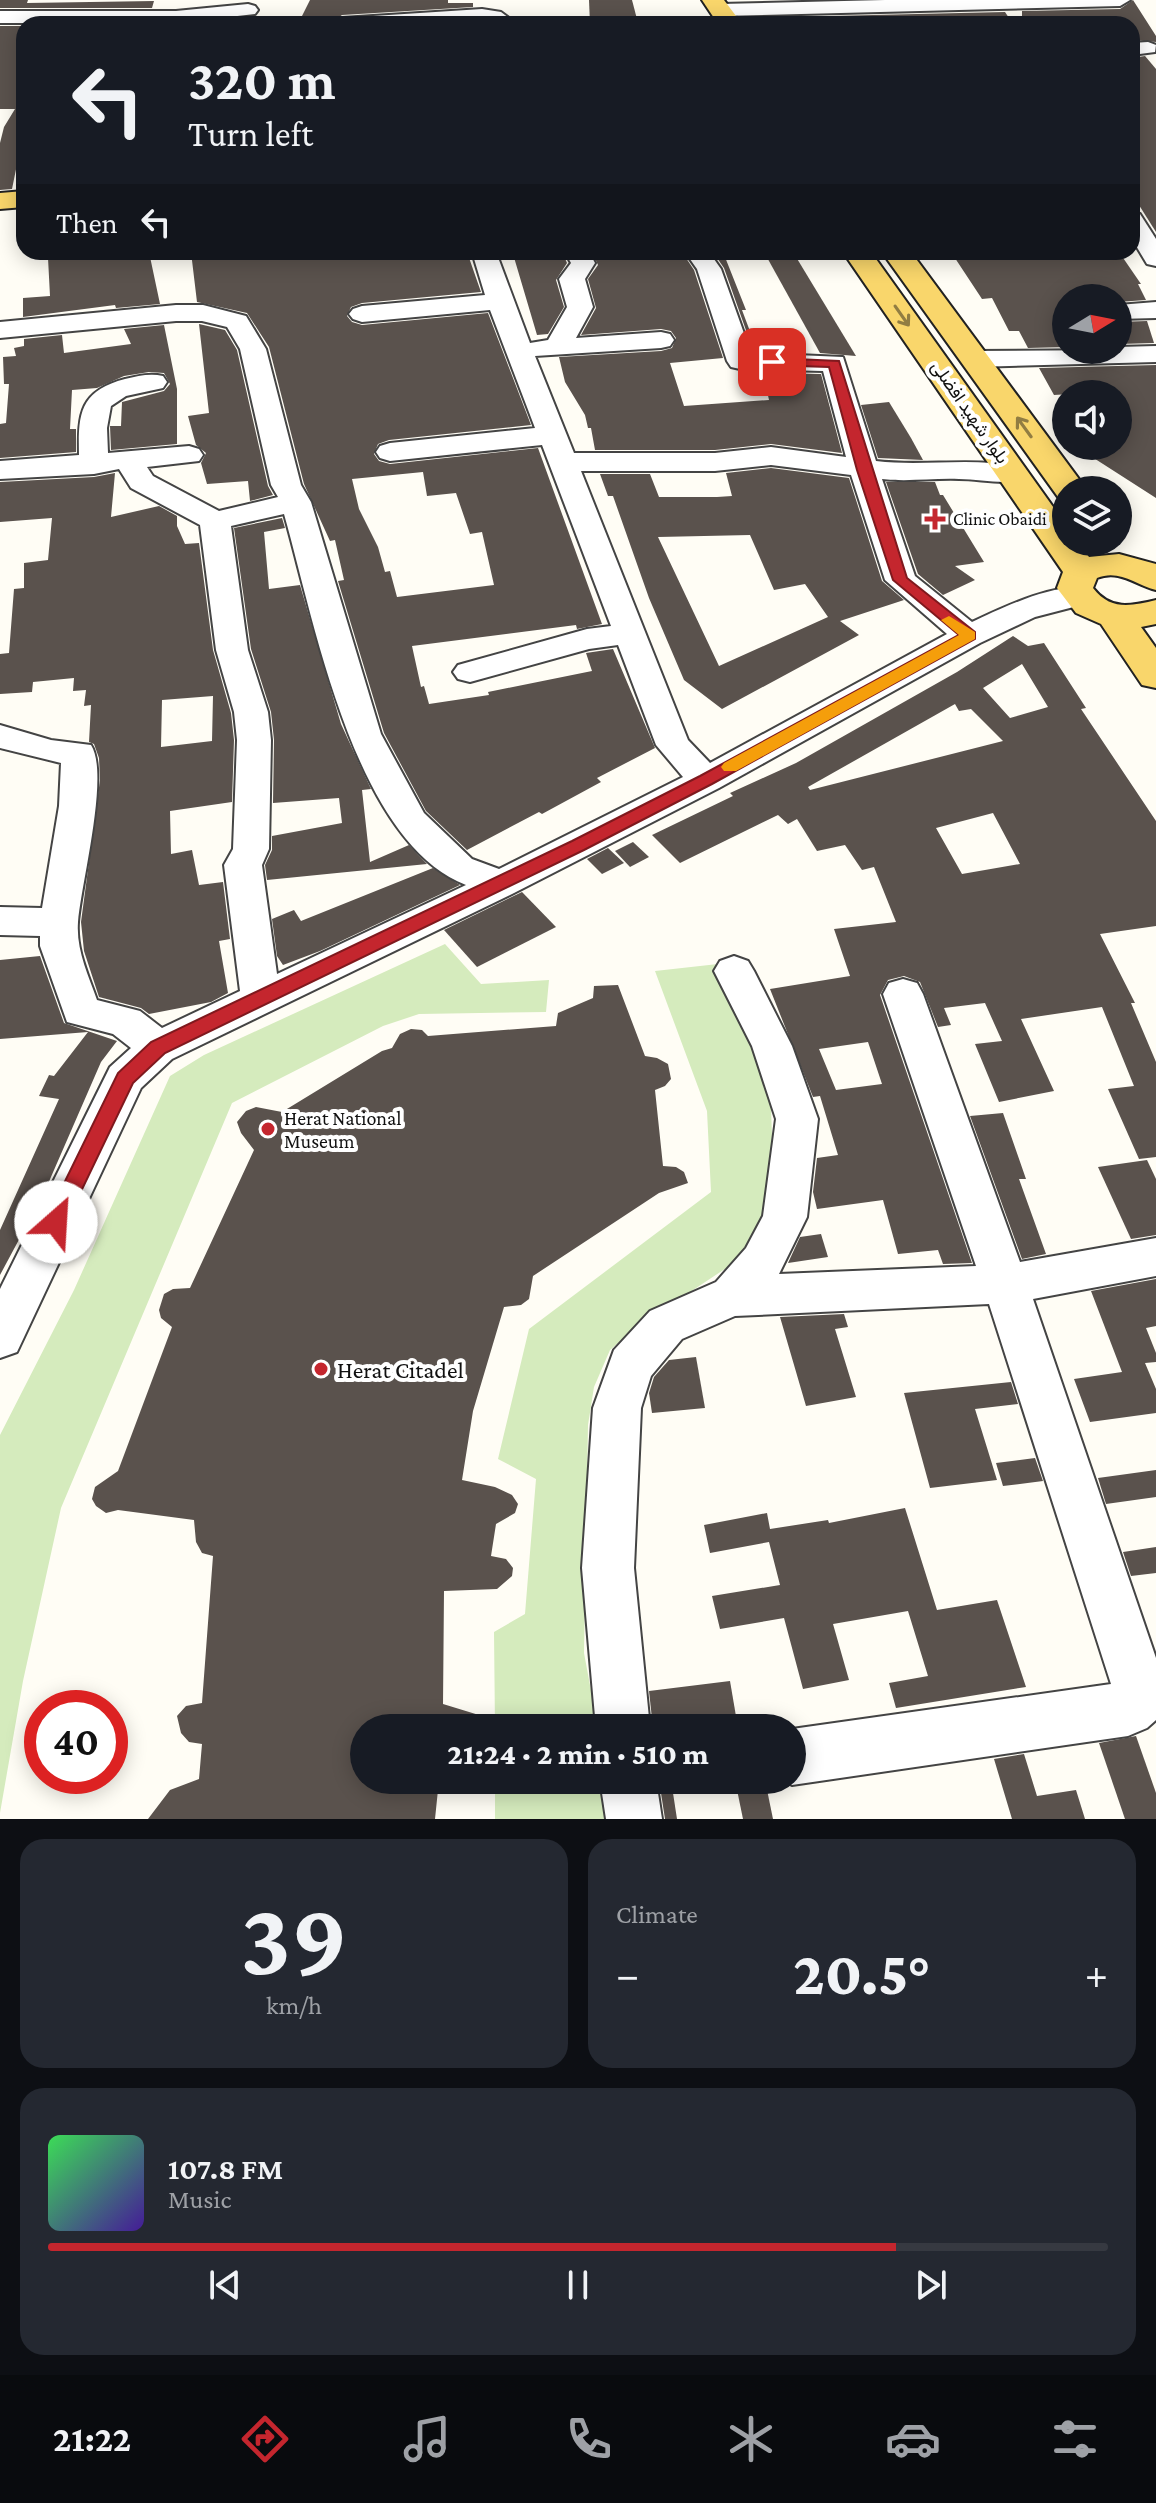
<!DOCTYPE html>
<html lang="en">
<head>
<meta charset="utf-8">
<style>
  body { margin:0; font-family:"Crimson Pro",Vazirmatn,serif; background:#242831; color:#f1f3f6; height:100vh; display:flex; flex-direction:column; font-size:30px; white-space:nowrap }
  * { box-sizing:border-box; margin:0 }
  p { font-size:26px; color:#9ea1a6 }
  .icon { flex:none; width:44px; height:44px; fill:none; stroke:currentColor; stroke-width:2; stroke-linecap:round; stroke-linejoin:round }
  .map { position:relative; height:1819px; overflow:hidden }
  .sheet { display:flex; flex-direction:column; gap:20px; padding:20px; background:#0d0f14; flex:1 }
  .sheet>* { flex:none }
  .guide { position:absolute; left:16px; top:16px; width:1124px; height:244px; border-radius:24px; box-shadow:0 4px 20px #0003; background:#171b24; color:#f1f3f6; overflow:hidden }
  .needle { width:52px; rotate:80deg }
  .tools { position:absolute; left:1052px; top:284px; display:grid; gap:16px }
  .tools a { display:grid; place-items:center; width:80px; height:80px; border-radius:50%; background:#171b24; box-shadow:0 4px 20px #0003; font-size:40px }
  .speed { position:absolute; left:24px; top:1690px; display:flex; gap:16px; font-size:40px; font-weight:700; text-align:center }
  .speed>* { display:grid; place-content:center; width:104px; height:104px; border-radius:50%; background:#171b24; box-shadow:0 4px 20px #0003; line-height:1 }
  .speed .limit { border:12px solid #d22; background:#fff; color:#111 }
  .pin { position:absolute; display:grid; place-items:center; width:68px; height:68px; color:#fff; margin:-34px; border-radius:16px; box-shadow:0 4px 12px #0006 }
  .me { position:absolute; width:88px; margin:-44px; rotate:26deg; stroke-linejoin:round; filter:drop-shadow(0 0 6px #0008) }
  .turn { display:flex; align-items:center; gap:28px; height:168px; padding:0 40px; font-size:36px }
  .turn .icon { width:104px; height:104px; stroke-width:2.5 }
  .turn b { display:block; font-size:56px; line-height:68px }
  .then { display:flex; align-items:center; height:76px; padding:0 40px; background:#0003; gap:16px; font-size:30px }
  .big { font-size:60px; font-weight:800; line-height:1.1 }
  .sheet .card { flex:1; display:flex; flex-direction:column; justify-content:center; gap:12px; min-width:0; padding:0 28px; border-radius:24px; background:#242831 }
  .sheet .dial { align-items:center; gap:0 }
  .dial b { font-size:104px; line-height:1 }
  .song { display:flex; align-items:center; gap:24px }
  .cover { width:96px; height:96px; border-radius:12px; background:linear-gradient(135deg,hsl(130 70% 55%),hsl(260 70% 35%)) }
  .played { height:8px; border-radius:4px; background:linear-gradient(90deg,#c4262e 80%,#363941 80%) }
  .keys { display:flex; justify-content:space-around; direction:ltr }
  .heat { display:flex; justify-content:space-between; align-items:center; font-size:44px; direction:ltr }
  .sheet .tiles { flex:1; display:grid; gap:20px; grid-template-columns:1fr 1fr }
  .card:last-child { grid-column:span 2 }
  .trip { position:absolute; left:350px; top:1714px; width:456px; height:80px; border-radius:40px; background:#171b24; box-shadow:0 4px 20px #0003; font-weight:800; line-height:80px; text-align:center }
  .menu { display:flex; height:128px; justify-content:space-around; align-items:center; background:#090b0e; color:#9ea1a6 }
  .menu .icon { width:56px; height:56px }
  .menu .on { color:#c4262e }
  .menu b { font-size:36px; color:#f1f3f6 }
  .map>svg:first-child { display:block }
</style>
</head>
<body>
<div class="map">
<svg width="1156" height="1819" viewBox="0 0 1156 1819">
  <rect width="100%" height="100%" fill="#fffdf5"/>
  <g fill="#d5ebbd">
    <polygon points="445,944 481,984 549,980 546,1012 419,1014 383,1026 232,1103 61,1508 23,1681 0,1813 0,1435 74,1290 170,1076 204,1055"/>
    <polygon points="718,964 769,1054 772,1135 768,1223 743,1257 634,1329 610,1350 594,1387 588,1425 584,1653 598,1728 495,1728 494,1632 525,1614 536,1479 498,1459 529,1329 711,1192 707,1111 655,971"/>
    <polygon points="495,1780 607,1780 614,1819 495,1819"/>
  </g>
  <g fill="#5a524d" fill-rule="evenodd">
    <polygon points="0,0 28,0 27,3 154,1 152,8 0,8"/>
    <polygon points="310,0 448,0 448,3 473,3 473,7 342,15 329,24 298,24"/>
    <polygon points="589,0 632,0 638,23 590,24"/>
    <polygon points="1133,0 1156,36 1156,42 1132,40 1132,24 1022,24 1022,11 1120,9"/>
    <polygon points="1005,12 1013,24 956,24 954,21 786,24 785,17"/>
    <polygon points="0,26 24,26 24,130 12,189 0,190 0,143 4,127 15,109 0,109"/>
    <polygon points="1145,56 1156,69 1156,232 1132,194 1132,58"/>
    <polygon points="84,252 149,252 160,304 116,308 115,305 23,317 23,298 50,296 48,258"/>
    <path d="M191,252H467L481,292L362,303L351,307L347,316L352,322L362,325L488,313L531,425L389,440L378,444L374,454L379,461L390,464L538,448L602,624L577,629L576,625L412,646L421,687L424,686L429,704L489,695L488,692L592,671L586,653L613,649L655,748L597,778L601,782L542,814L539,812L467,850L426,811L384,733L338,581L344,580L335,540L330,541L304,484L269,347L247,313L197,302ZM423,472L427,496L456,493L470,534L482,532L494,585L397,597L390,571L385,572L378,547L359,509L352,479Z"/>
    <polygon points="534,252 562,252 567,263 556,280 564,307 548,334 537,335 513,254"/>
    <polygon points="592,252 682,252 694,270 723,358 670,363 684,406 769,400 763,373 821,374 842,453 771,444 715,450 595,450 591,428 588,428 585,415 565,382 559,357 661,351 672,348 676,338 671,331 661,329 581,335 596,308 588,279 598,265"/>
    <polygon points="713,252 723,252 746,310 742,310 757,350 753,350 724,268"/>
    <polygon points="764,252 793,252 856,356 820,353"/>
    <polygon points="951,252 1119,252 1141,284 1138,284 1146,300 1118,302 1118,298 1066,298 1066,347 1028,348 1019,331 1009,331 992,298 982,299"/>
    <polygon points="1147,321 1154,343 1118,344 1118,322"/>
    <polygon points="199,324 225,330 237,350 268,486 273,495 250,501 248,481 207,484 201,463 206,453 196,445 188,416 209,413"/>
    <polygon points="164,325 177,389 177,444 111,450 110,426 121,426 122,402 164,391 170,384 164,373 149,372 124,376 97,388 72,390 70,429 76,429 76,452 0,458 0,424 6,423 9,384 4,384 3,357 16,356 14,348 24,346 24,339 62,335 64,353 131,344 124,329"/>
    <polygon points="1156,365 1156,498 1075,446 1118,446 1118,391 1054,395 1039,368"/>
    <polygon points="889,402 911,438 923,460 878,458 861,405"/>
    <path d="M771,468L849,478L882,581L904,600L840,621L859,635L722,709L684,680L649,598L613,496H608L600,474H650L659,497H717L732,496L726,473ZM750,535L774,590L805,584L828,617L719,666L658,537Z"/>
    <path d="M115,473L111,517L159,506L177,516V526L185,544L199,543L213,650L231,713L234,740L232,802L170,811L171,854L192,850L199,885L223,882L230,939L219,941L228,993L211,1002L149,1014L141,1008L99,997L84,951L81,922L100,780L99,758L94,744L89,742L91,705L84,706L86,690L73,691L74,678L33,682L32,692L0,694V654L9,653L14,589L24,588V563L48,560L52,518L0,522V482L94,477ZM213,696L212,741L161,747L162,700Z"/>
    <polygon points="886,482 935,482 940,495 943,495 984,562 955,566 975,580 943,595 918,574"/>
    <polygon points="282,518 285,528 264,532 269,589 300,585 341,724 371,789 362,790 370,862 409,845 427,864 267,880 265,865 272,850 272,836 342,823 339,798 273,803 274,740 271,712 251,649 234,528"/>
    <path d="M1013,636L1028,646L1044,643L1086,708L1081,709L1156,821V926L1100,934L1135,1003H1131L1156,1062V1157L1139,1159L1108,1089L1134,1086L1102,1007L1021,1019L1054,1091L999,1102L975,1044L1002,1041L985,1003L944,1008L951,1025L938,1027L920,982L904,976L888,980L880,995L972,1263L943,1264L938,1250L898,1254L883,1200L817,1209L813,1192L817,1158L838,1155L820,1096L813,1097L770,989L850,976L834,929L896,922L874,867L862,870L845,845L817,851L797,819L788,824L778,815L680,863L652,835L733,796L730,793L796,763L957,672ZM1022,664L1048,707L1010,718L983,688ZM955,704L959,711L971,709L1003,741L810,790L808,787ZM993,813L1020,864L962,874L936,828ZM868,1042L882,1084L836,1090L819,1049Z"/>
    <polygon points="633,842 649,857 630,867 615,851"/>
    <polygon points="608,848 624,863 602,874 587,859"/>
    <polygon points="433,868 460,885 320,951 283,965 277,956 272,919 294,910 301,921"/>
    <polygon points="522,892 556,927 477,967 444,930"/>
    <polygon points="40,956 64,1023 117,1041 101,1062 44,1193 0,1275 0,1230 59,1099 39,1096 49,1075 54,1076 88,1032 0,1039 0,960"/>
    <polygon points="618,985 645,1056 657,1058 668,1064 671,1079 665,1086 655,1090 663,1166 676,1167 684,1172 688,1183 659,1193 533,1276 529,1299 521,1305 504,1307 473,1411 462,1480 495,1487 512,1495 518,1504 515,1513 496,1524 491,1556 506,1559 513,1568 512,1576 497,1589 444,1591 443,1704 505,1723 504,1728 364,1728 364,1780 439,1780 435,1819 148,1819 170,1790 199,1779 202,1744 189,1742 181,1733 177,1716 186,1706 202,1703 213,1556 202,1553 196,1542 194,1520 118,1510 106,1513 96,1506 92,1499 95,1487 118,1471 172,1327 161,1318 159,1310 164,1294 173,1289 190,1288 254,1150 241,1133 237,1122 246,1111 256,1107 282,1112 382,1051 392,1048 400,1034 411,1029 422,1030 428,1036 556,1026 558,1013 593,998 594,986"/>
    <polygon points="1003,1113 1026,1179 1019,1179 1046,1254 1022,1259 970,1116"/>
    <polygon points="1147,1160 1156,1179 1156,1235 1131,1239 1098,1167"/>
    <polygon points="821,1234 828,1257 788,1263 800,1237"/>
    <polygon points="1156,1279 1156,1326 1146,1328 1156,1353 1156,1362 1145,1363 1156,1389 1156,1413 1090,1422 1074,1379 1122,1372 1091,1291"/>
    <polygon points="844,1314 848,1327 835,1329 856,1397 806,1406 780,1317"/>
    <polygon points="696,1357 705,1408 652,1413 649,1393 654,1377 669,1360"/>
    <polygon points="1011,1382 1018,1404 975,1409 997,1480 930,1488 904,1393"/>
    <polygon points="1035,1458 1043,1481 1003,1486 996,1463"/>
    <polygon points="1156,1470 1156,1497 1106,1504 1098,1478"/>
    <polygon points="905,1508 937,1610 997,1600 1026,1687 896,1708 889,1683 928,1676 908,1611 833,1624 849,1680 803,1689 784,1618 720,1629 712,1596 780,1585 769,1542 710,1553 704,1525 767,1513 770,1529 828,1520 829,1523"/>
    <polygon points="1156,1547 1156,1573 1131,1576 1123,1552"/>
    <polygon points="730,1681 738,1728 653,1728 649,1691"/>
    <polygon points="1136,1736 1156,1793 1156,1819 1125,1819 1099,1743"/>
    <polygon points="1024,1754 1037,1796 1076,1790 1085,1819 1012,1819 994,1759"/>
    <polygon points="659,1780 671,1780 677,1819 665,1819"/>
    <polygon points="735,1780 765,1780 773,1819 743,1819"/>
  </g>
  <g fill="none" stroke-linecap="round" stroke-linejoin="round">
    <g stroke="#444" stroke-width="4">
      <g id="minor">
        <polygon points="885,0 1130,0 1120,6 720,16 710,10 720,4"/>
        <polygon points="248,4 255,6 258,10 255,14 176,23 0,23 0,11 176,11"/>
        <polygon points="482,9 501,12 517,24 482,21 332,24 342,18"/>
        <polygon points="1148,42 1156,45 1155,52 1132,55 1132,43"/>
        <polygon points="1132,212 1140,214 1156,239 1156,266 1147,264 1132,239"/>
        <path d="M472,252H496L530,343L548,340L567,307L559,279L571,263L565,252H589L595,263L585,279L593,307L576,338L661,332L670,334L674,340L670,346L661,348L535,356L574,453H715L771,447L846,457L823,371L740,369L731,367L727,361L697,269L685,252H709L721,269L751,353L843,357L876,461C925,467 975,456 1023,468L1028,474L1023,480C1002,485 980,479 959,479C932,478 908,482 882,479L915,576L972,622C1002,608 1057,581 1089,589L1094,596L1089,603L1035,617L980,643L719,788L514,893L172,1059L141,1088L17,1352L0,1358V1289L110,1067L131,1048L113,1034L67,1022L40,946V936L0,935V907L42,908L59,806L61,763L0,748V725L51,740L91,745C110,774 81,884 78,922C76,950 88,974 97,1000L140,1011L162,1028L240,991L224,865L233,849L237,740L234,712L216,650L200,525L131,488L119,469L94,474L0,479V461L79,455C78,413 80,391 125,379C138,376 150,373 163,376L167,382L163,388L126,396L111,406L107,428L108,453L189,446L199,449L203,455L199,461L147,467L153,476L219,511L278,497L271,485L240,349L227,327L202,321H176L0,338V322L176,305H203L246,316L266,349L301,485L311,502L381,734L424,813L472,859L499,869L683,777L656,745L618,645L589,649L470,682L458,679L453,672L458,665L587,629L611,626L542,445L390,461L380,458L376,452L380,446L390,443L535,428L490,310L362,322L353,319L349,314L353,309L362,306L485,295ZM771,465L851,475L885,580L947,634L710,763L688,740L581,471H715ZM284,514C314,619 354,842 466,885L277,974L262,865L269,849L271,740L268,712L248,650L231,526Z"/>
        <polygon points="1156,302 1156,318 1118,319 1118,305"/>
        <polygon points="1156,346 1156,362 974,367 965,365 961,359 965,353 974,351 1118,350 1118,347"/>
        <polygon points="734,956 748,961 754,971 792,1046 818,1119 807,1217 779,1274 976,1266 883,994 889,983 903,979 917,983 923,994 1020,1262 1156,1238 1156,1276 1033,1299 1156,1658 1156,1720 1147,1728 1128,1736 792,1785 781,1780 792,1780 792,1729 1111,1684 989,1304 735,1316 682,1339 651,1376 641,1408 634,1568 650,1728 596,1728 582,1568 593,1408 614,1350 650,1311 716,1282 746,1248 763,1216 776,1119 752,1046 714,971 720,961"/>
        <polygon points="600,1780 656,1780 662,1819 606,1819"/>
      </g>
    </g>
    <g stroke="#222" stroke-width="4">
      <g id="major">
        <polygon points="702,0 724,0 742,24 718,24"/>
        <polygon points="24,191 24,207 0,209 0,193"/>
        <path d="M843,252H871L1066,525V542H1078L1089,557L1119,554L1156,564V590C1135,585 1120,569 1097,578L1093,588C1111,611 1131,606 1156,600V624L1141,627L1156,648V688L1142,685L1101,624L1076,613L1057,588L1063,572Z"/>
        <polygon points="882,252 911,252 1087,490 1066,490 1066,499 1058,497"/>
      </g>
    </g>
    <use href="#minor" fill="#fff" fill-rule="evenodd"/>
    <use href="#major" fill="#f9d66b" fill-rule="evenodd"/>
  </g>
  <defs><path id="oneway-shaft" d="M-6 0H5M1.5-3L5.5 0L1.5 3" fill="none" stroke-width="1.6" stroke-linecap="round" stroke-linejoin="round" transform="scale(2)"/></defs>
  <g stroke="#917d42">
    <use href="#oneway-shaft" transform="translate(902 316) rotate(55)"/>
    <use href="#oneway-shaft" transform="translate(1024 427) rotate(-126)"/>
  </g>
  <polygon fill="#c4262e" stroke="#7f191e" stroke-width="2" points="772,358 839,361 907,578 975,632 975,639 712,784 584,850 165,1053 133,1083 63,1229 56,1231 48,1229 45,1222 118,1073 151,1042 572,841 700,776 959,635 893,580 857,470 829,367 767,365 767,359"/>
  <polygon fill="#f59e0b" points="949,616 975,632 975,639 736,771 724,771 721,767 724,763 959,635 941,620"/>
  <g fill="#c4262e" stroke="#fff" stroke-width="3">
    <path d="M931 507h8v8h8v8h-8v8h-8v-8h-8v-8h8z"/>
    <circle cx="268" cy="1129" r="8"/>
    <circle cx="321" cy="1369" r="8"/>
  </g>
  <g text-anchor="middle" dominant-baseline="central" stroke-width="8" stroke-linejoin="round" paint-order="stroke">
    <g font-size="18" fill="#111" stroke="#fff">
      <text transform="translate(970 412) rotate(55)">بلوار شهید افضلی</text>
    </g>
    <g font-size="18" fill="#111" stroke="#fff" text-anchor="start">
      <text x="953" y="519">Clinic Obaidi</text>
    </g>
    <g font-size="20" fill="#111" stroke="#fff" text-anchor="start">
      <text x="284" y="1118">Herat National<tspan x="284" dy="23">Museum</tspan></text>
    </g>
    <g font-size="24" fill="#111" stroke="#fff" text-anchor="start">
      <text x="337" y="1369">Herat Citadel</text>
    </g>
  </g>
</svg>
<div class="tools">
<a><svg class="needle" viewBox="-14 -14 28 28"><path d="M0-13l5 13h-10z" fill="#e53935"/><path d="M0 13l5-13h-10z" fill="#9ea1a6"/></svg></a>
<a><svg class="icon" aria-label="sound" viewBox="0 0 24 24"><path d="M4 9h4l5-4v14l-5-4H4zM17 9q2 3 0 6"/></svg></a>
<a><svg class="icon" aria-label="layers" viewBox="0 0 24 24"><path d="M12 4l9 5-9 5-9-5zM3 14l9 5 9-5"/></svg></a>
</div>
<div class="speed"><div class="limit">40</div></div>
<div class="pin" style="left:772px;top:362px;background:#d93025"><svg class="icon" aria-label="arrive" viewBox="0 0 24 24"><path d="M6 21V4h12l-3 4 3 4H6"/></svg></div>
<svg class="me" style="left:56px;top:1222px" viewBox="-20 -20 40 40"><circle r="19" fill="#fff"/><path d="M0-13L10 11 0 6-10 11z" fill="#c4262e"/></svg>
<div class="trip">21:24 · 2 min · 510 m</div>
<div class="guide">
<div class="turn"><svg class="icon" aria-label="left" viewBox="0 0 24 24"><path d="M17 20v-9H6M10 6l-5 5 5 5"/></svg><div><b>320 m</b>Turn left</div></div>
<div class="then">Then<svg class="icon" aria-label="left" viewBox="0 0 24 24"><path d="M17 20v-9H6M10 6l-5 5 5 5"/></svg></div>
</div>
</div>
<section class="sheet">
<div class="tiles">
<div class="card dial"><b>39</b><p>km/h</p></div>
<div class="card"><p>Climate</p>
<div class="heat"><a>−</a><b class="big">20.5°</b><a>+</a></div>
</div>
<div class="card">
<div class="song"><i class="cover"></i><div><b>107.8 FM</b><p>Music</p></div></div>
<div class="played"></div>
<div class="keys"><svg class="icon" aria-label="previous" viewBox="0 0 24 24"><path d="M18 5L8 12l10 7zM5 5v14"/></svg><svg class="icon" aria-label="pause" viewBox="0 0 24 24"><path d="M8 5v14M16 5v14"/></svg><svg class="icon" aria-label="next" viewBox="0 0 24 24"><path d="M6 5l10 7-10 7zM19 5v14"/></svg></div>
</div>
</div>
</section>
<nav class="menu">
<b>21:22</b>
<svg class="icon on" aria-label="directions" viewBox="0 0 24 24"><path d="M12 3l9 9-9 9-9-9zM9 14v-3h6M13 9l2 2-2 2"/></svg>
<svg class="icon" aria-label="music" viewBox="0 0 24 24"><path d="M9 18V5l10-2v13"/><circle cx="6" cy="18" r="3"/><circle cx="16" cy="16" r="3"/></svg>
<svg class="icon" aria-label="phone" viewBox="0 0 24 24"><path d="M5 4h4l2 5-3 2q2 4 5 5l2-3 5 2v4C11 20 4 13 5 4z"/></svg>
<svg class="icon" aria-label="climate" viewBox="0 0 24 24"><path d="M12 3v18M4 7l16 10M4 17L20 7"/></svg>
<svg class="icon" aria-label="car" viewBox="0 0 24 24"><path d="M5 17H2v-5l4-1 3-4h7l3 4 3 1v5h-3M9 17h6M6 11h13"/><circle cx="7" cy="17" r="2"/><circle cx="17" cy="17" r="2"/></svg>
<svg class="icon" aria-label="filters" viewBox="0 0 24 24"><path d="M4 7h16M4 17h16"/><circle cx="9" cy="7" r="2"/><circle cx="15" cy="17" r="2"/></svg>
</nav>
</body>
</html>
